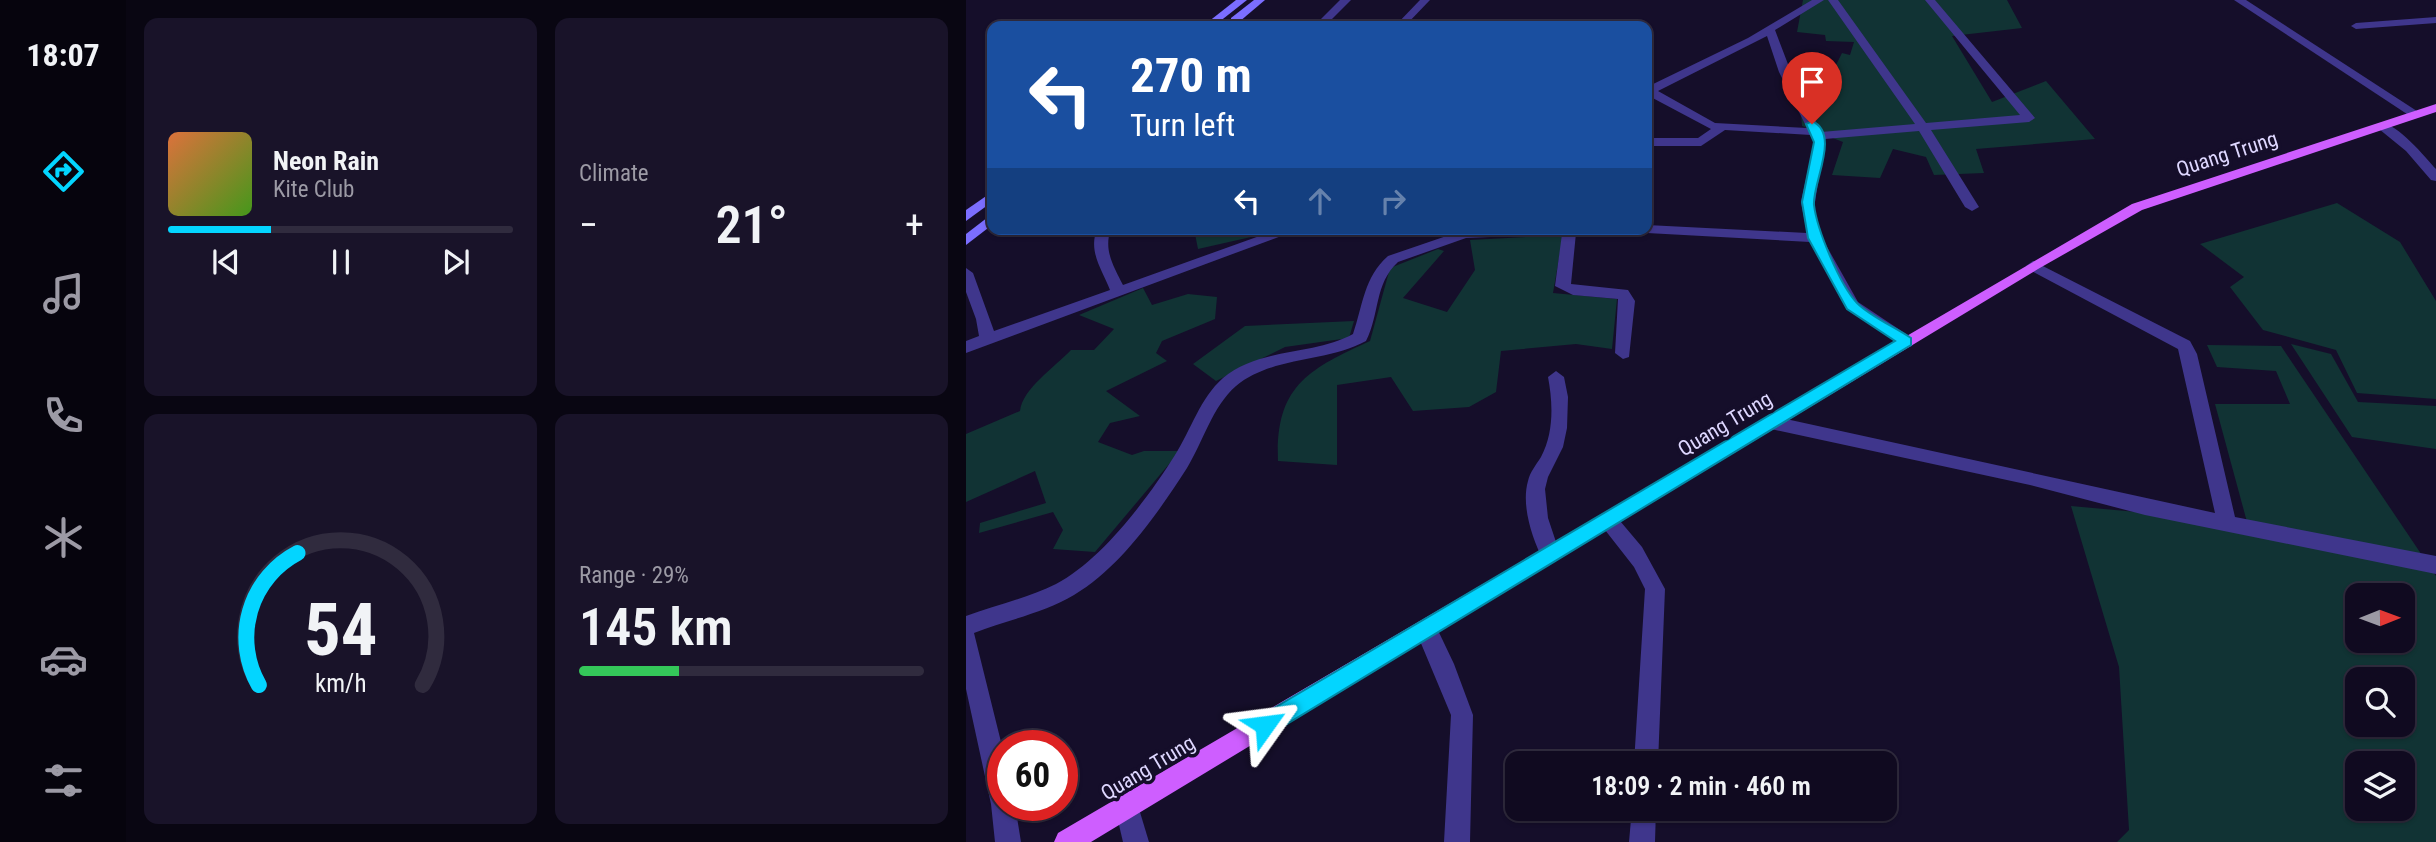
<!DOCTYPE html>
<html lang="en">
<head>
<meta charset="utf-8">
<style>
  body { margin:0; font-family:"Roboto Condensed",sans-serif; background:#191329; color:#f1f3f6; height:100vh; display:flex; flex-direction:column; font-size:26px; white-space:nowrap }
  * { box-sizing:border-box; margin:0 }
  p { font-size:23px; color:#9c9aa5 }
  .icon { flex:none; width:38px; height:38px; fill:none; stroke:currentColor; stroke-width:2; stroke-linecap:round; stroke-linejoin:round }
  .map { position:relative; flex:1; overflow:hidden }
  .panel { display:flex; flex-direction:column; gap:18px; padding:18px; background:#090612; width:840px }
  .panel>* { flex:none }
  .guide { position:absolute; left:21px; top:21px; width:665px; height:214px; border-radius:14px; box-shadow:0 2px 5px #0004,0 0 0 2px #302b3e; background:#1a4fa0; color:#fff; overflow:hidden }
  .needle { width:46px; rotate:89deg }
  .tools { position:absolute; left:1379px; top:583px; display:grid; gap:14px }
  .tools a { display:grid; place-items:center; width:70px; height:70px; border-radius:14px; background:#100a20; box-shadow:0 2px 5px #0004,0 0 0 2px #302b3e; font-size:35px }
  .speed { position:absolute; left:21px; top:730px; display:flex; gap:14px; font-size:35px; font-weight:700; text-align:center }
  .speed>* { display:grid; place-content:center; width:91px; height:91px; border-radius:50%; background:#100a20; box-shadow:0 2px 5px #0004,0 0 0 2px #302b3e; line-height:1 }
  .speed .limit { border:10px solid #d22; background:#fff; color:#111 }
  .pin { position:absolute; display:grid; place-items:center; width:60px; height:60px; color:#fff; margin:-72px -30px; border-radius:50% 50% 50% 0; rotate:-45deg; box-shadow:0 0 7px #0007 }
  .pin .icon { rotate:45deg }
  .me { position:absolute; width:77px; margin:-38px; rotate:59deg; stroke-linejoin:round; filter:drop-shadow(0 0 5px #0008) }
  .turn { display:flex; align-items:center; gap:24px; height:147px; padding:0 28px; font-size:32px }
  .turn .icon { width:91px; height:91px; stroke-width:2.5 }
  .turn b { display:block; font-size:49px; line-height:60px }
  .lanes { display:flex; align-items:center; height:66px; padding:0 28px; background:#0003; justify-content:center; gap:35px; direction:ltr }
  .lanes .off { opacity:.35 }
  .big { font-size:52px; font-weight:600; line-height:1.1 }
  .panel .card { flex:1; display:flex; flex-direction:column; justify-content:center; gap:10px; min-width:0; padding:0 24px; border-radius:14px; background:#191329 }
  .panel .dial { align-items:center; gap:0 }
  .dial svg { height:182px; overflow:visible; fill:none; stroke:#302b3e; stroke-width:7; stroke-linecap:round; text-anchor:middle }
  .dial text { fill:#f1f3f6; stroke:none }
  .song { display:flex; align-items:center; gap:21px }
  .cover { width:84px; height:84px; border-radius:10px; background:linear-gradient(135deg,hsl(20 70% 55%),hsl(100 70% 35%)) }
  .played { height:7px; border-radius:4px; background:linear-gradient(90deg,#03d5ff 30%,#302b3e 30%) }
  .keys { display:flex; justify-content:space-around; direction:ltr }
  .heat { display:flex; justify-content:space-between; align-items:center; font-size:38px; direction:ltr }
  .charge { height:10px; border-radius:5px; background:linear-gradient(90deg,#34c759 29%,#302b3e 0) }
  .panel .tiles { flex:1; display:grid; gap:18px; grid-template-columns:repeat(2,1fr) }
  .trip { position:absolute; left:539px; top:751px; width:392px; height:70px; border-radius:14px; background:#100a20; box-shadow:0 2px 5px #0004,0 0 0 2px #302b3e; font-weight:600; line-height:70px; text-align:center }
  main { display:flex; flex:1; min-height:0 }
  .menu { display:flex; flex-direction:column; width:126px; justify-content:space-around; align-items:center; background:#06040d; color:#9c9aa5 }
  .menu .icon { width:49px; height:49px }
  .menu .active { color:#03d5ff }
  .menu b { font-size:32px; color:#f1f3f6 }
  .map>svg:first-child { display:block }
</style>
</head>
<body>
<main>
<nav class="menu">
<b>18:07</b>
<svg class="icon active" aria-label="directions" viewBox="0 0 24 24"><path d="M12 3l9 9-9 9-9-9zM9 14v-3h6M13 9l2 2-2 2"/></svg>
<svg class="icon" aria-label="music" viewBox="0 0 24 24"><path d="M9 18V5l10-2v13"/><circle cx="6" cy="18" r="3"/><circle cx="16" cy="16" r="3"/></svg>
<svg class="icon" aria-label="phone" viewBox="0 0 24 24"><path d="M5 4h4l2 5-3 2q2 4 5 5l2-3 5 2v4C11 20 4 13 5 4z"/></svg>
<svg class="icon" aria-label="climate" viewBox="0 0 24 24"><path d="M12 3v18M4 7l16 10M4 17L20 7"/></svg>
<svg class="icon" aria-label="car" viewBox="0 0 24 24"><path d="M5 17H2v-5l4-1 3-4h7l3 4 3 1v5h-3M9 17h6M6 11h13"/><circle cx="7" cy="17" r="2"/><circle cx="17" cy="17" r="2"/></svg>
<svg class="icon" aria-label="filters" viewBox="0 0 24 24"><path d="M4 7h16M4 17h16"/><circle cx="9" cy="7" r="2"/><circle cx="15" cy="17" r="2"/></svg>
</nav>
<section class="panel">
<div class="tiles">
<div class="card">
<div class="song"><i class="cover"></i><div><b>Neon Rain</b><p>Kite Club</p></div></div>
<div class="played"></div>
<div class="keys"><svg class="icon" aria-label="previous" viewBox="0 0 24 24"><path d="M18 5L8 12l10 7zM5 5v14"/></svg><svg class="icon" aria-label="pause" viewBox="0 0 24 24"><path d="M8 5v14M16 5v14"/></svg><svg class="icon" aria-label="next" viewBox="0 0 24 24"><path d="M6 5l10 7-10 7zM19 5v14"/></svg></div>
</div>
<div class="card"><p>Climate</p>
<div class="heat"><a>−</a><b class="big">21°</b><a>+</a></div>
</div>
<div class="card dial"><svg viewBox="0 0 100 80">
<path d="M14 69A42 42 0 1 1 86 69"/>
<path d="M14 69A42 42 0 0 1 31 11" stroke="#03d5ff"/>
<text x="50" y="56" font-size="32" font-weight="700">54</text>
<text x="50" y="72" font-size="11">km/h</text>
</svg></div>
<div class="card"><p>Range · 29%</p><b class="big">145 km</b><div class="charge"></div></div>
</div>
</section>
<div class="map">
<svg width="1470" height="842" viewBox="0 0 1470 842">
  <rect width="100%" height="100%" fill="#150e2a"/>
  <g fill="#113334" fill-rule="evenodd">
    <polygon points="837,0 1041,0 1056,28 986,36 1026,102 1080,81 1129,139 1010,149 1018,173 968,175 960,157 927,149 914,178 866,175 877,142 836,126 832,72 870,65 876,53 884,55 888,42 860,41 859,35 831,32"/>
    <polygon points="1371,203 1434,242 1470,301 1470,399 1391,393 1370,350 1297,330 1264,287 1278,277 1234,244"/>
    <polygon points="228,229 321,229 232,249"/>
    <path d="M597,235L587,293L651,299L646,349L610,344L535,351L530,392L503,407L447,411L425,377L371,385V465L312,461C309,386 343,369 404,341L424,268L472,249L478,251L437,298L481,312L509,270L504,240Z"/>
    <path d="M177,288L186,305L222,294L251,297L249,319L196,341L190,353L201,361L140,391L174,416L144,423L132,442L166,455L178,451H214L129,552L87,549L97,530L87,512L13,533L14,523L80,503L69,471L0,502V434L54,411C56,389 89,367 105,350H128L148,329L113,315Z"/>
    <polygon points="388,321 383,338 319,347 250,381 227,364 279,326"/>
    <polygon points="1325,344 1365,354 1392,402 1470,406 1470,449 1386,437"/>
    <path d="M1241,345L1315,346L1470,576V842H1151L1163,830L1153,667L1105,506L1281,522L1249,404H1324L1310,371L1251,367ZM1391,595H1437V640H1391ZM1391,679H1437V724H1391ZM1391,763H1437V808H1391Z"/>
  </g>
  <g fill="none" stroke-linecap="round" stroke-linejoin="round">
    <g fill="#3f368c" fill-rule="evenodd">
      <polygon points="374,0 385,0 359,26 348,26"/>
      <polygon points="454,0 464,0 439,26 429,26"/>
      <path d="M846,0H858L809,30L825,72L855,132L949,124L862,0H872L960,123L1054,115L959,0H969L1069,118L1063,122L965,130L1013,207L1006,211L999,207L953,131L859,139L849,202V214L856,238L892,302L946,338L948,342L946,346L940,348L881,309L844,242L681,233L674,229H681V225L841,233L835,202L848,142L845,135L759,130L735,146H681V138H732L745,129L681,95V87L782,38ZM801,36L813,72L841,128L749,123L692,91Z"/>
      <polygon points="1268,0 1280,0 1457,115 1447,118"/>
      <polygon points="1470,17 1470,23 1390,29 1385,26 1390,23"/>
      <path d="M1413,123C1430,121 1459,157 1470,169V181L1465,180L1440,151L1413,129Z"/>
      <path d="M131,229H145C137,250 148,267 157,285L313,229H334L0,353V341L13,336L10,319L0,292V268L7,273L28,331L144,290C136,269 122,252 131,229Z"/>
      <path d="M621,229L610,233L605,284L662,290L669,301L663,357L657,359L649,353L652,299L607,295L589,286L596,234L500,238L432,262C408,284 414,314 400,341C359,363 306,356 270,386C246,407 237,442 221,468C192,513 155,567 108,595C78,613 41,620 8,633L37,750V805H49L55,842H29L25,804L0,689V616C30,605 62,598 90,584C136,560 182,498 209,455C225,430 234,398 257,378C294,347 347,356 387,334C397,305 398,277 422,256L498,230Z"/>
      <polygon points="1067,261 1224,341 1231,354 1269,517 1470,556 1470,574 1179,515 1064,485 800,428 797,423 800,418 806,416 1249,513 1212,349 1062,269 1060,266"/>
      <path d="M590,371L598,377L602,397L601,428L597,447L582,477L579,489L582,518L594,554L591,560L584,563L577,560C566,538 555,505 562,481C564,472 570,465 575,457C588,433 587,403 582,377Z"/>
      <polygon points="642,513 649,515 676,547 699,589 692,763 668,763 679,589 668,567 632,521 635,515"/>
      <polygon points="460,619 468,622 488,664 507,715 504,842 478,842 485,715 449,629 452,622"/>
      <polygon points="161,796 170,799 183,842 157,842 149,808 152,799"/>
      <polygon points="666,808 690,808 689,842 663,842"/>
    </g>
    <g fill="#7b6eff" fill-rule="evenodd">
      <polygon points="270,0 281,0 248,26 237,26"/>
      <polygon points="288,0 299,0 273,22 265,22 265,18"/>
      <polygon points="26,192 26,202 0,221 0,210"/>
      <polygon points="26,214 26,225 0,245 0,234"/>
    </g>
    <polygon fill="#ce5eff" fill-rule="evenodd" points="1470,104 1470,112 1176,210 1072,269 125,842 88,842 92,833 1166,204"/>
  </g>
  <path fill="#03d5ff" stroke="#028aa6" stroke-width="2" d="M846,121C875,134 846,183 848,205C851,230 874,285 891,303C905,317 929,327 945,338V345L306,733L299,736L291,733L288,725L291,718L929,341L881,309L842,238L836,202L848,142L840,124Z"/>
  <g text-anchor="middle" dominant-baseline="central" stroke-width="7" stroke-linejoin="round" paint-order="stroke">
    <g font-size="21" fill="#ded7ff" stroke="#150e2a">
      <text transform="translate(1261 154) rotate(-18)">Quang Trung</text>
      <text transform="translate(759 424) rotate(-31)">Quang Trung</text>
      <text transform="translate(182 768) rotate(-31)">Quang Trung</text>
    </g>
  </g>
</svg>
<div class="tools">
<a><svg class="needle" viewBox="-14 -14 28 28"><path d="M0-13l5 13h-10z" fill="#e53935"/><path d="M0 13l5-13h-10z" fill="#9c9aa5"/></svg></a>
<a><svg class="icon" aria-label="search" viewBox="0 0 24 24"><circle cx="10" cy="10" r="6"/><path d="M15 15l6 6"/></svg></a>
<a><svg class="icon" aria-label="layers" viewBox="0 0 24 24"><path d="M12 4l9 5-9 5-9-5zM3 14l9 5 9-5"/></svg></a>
</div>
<div class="speed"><div class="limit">60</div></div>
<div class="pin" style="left:846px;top:124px;background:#d93025"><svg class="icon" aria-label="arrive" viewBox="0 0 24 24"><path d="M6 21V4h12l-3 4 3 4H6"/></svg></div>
<svg class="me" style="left:299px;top:725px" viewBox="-20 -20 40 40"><path d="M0-17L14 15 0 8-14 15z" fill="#03d5ff" stroke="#fff" stroke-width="4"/></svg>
<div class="trip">18:09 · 2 min · 460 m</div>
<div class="guide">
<div class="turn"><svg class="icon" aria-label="left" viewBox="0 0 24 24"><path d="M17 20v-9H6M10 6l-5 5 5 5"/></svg><div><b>270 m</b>Turn left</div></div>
<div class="lanes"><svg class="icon" aria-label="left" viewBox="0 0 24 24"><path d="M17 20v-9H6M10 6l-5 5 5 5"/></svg><svg class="icon off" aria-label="ahead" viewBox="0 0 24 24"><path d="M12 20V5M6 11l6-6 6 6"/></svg><svg class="icon off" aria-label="right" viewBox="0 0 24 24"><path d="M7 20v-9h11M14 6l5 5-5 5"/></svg></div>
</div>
</div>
</main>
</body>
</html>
